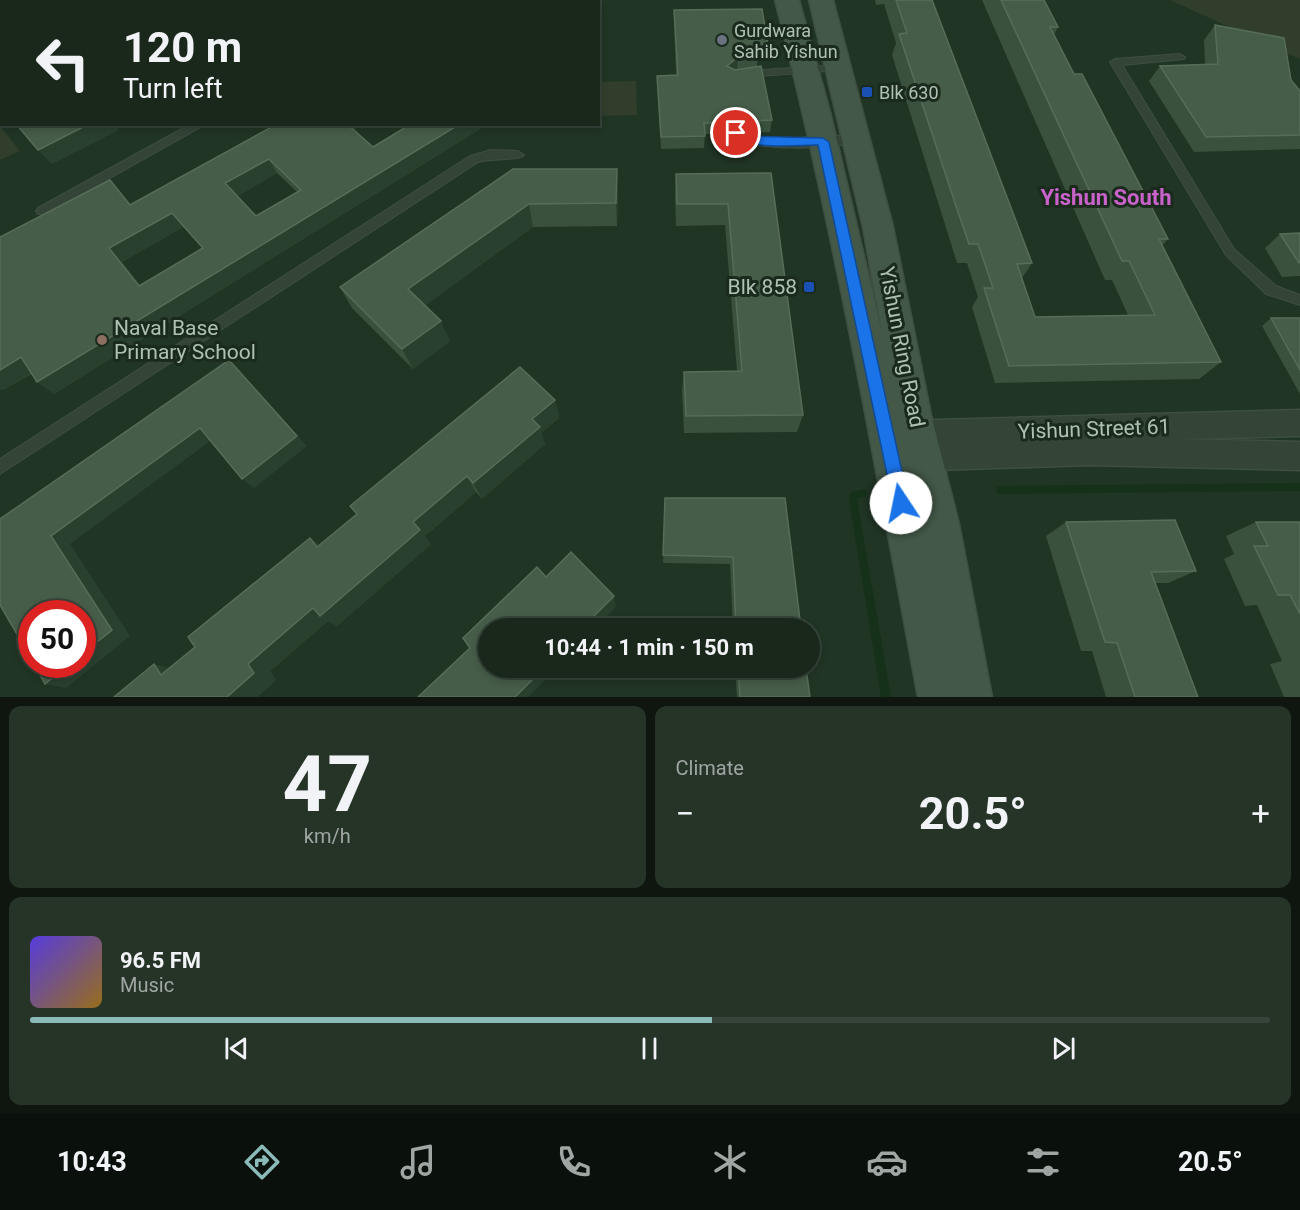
<!DOCTYPE html>
<html lang="en">
<head>
<meta charset="utf-8">
<style>
  body { margin:0; font-family:Roboto,sans-serif; background:#263428; color:#f1f3f6; height:100vh; display:flex; flex-direction:column; font-size:22px; white-space:nowrap }
  * { box-sizing:border-box; margin:0 }
  p { font-size:20px; color:#9fa6a3 }
  .icon { flex:none; width:33px; height:33px; fill:none; stroke:currentColor; stroke-width:2; stroke-linecap:round; stroke-linejoin:round }
  .map { position:relative; height:697px; overflow:hidden }
  .details { display:flex; flex-direction:column; gap:9px; padding:9px; background:#0e160f; flex:1 }
  .details>* { flex:none }
  .hud { position:absolute; left:0px; top:0px; width:600px; height:126px; box-shadow:0 3px 9px #0003,0 0 0 2px #37443a; background:#19281b; color:#f1f3f6; overflow:hidden }
  .speed { position:absolute; left:18px; top:600px; display:flex; gap:12px; font-size:30px; font-weight:700; text-align:center }
  .speed>* { display:grid; place-content:center; width:78px; height:78px; border-radius:50%; background:#19281b; box-shadow:0 3px 9px #0003,0 0 0 2px #37443a; line-height:1 }
  .speed .limit { border:9px solid #d22; background:#fff; color:#111 }
  .pin { position:absolute; display:grid; place-items:center; width:51px; height:51px; color:#fff; margin:-26px; border:3px solid #fff; border-radius:50%; box-shadow:0 2px 6px #0007 }
  .me { position:absolute; width:66px; margin:-33px; rotate:349deg; stroke-linejoin:round; filter:drop-shadow(0 0 4px #0008) }
  .turn { display:flex; align-items:center; gap:21px; height:126px; padding:0 24px; font-size:27px }
  .turn .icon { width:78px; height:78px; stroke-width:2.5 }
  .turn b { display:block; font-size:42px; line-height:51px }
  .big { font-size:45px; font-weight:700; line-height:1.1 }
  .details .card { flex:1; display:flex; flex-direction:column; justify-content:center; gap:9px; min-width:0; padding:0 21px; border-radius:12px; background:#263428 }
  .details .dial { align-items:center; gap:0 }
  .dial b { font-size:78px; line-height:1 }
  .song { display:flex; align-items:center; gap:18px }
  .cover { width:72px; height:72px; border-radius:9px; background:linear-gradient(135deg,hsl(250 70% 55%),hsl(40 70% 35%)) }
  .played { height:6px; border-radius:3px; background:linear-gradient(90deg,#8bbbb9 55%,#37443a 55%) }
  .keys { display:flex; justify-content:space-around; direction:ltr }
  .heat { display:flex; justify-content:space-between; align-items:center; font-size:33px; direction:ltr }
  .details .tiles { flex:1; display:grid; gap:9px; grid-template-columns:1fr 1fr }
  .card:last-child { grid-column:span 2 }
  .trip { position:absolute; left:478px; top:618px; width:342px; height:60px; border-radius:30px; background:#19281b; box-shadow:0 3px 9px #0003,0 0 0 2px #37443a; font-weight:700; line-height:60px; text-align:center }
  .menu { display:flex; height:96px; justify-content:space-around; align-items:center; background:#0a100b; color:#9fa6a3 }
  .menu .icon { width:42px; height:42px }
  .menu .selected { color:#8bbbb9 }
  .menu b { font-size:27px; color:#f1f3f6 }
  .map>svg:first-child { display:block }
</style>
</head>
<body>
<div class="map">
<svg width="1300" height="697" viewBox="0 0 1300 697">
  <rect width="100%" height="100%" fill="#213524"/>
  <g fill="#313e2c">
    <polygon points="1170,0 1300,0 1300,59"/>
    <polygon points="636,81 637,115 599,116 599,82"/>
    <polygon points="0,126 20,151 0,160"/>
  </g>
  <g fill="none" stroke-linecap="round" stroke-linejoin="round">
    <g fill="#16311a" fill-rule="evenodd">
      <polygon points="1300,483 1300,491 1000,494 997,493 996,490 997,487 1000,486"/>
      <polygon points="863,489 866,490 867,493 866,496 857,499 891,697 881,697 849,499 851,492"/>
    </g>
    <g stroke="#3e4f40" stroke-width="2">
      <g id="lane">
        <polygon points="409,0 419,0 420,2 410,2"/>
        <polygon points="1180,54 1185,57 1184,59 1122,65 1234,249 1276,286 1300,295 1300,305 1266,294 1226,255 1110,62 1115,59"/>
        <polygon points="836,65 841,68 840,70 745,77 740,74 745,71"/>
        <polygon points="191,124 206,124 46,214 38,214 36,211 38,208"/>
        <path d="M736,129L748,135L774,139L855,135L861,139L859,142C833,148 749,154 731,133Z"/>
        <path d="M491,150L518,151L524,155C518,161 491,158 478,162L0,474V459L470,156Z"/>
      </g>
    </g>
    <g stroke="#3e4f40" stroke-width="3">
      <polygon id="street" points="1300,410 1300,436 1176,439 1300,442 1300,470 1089,465 905,471 895,467 890,457 897,446 890,443 886,434 890,425 900,421"/>
    </g>
    <g stroke="#3e4f40" stroke-width="3">
      <path id="secondary" d="M775,0H799L831,116L882,333L863,227L809,0H833L893,227L931,415L959,524L992,697H918C875,464 834,230 775,0Z"/>
    </g>
    <use href="#lane" fill="#344537" fill-rule="evenodd"/>
    <use href="#street" fill="#344537" fill-rule="evenodd"/>
    <use href="#secondary" fill="#435847" fill-rule="evenodd"/>
  </g>
  <g fill="#39513d" fill-rule="evenodd">
    <polygon points="875,0 932,0 1032,263 1022,278 1035,317 1128,315 1112,280 1105,280 982,0 1044,0 1058,27 1054,35 1074,74 1168,239 1162,246 1221,362 1199,379 995,383 972,307 978,297 967,263 957,263 892,55 896,43 884,4 876,5"/>
    <polygon points="674,10 768,45 766,57 758,57 757,66 772,120 770,132 749,133 737,127 729,134 705,134 704,148 661,149 657,76 676,75 674,22"/>
    <polygon points="1215,25 1291,80 1300,91 1300,149 1194,152 1149,81 1160,66 1205,65 1204,40"/>
    <path d="M277,124H363L353,130L373,147L411,124H488L54,394L31,374L3,390L131,204ZM277,173L297,192L256,216L237,196ZM183,227L202,248L140,285L122,262Z"/>
    <polygon points="513,169 618,192 617,226 533,227 425,305 450,341 413,369 352,308 340,287"/>
    <polygon points="771,173 803,415 797,432 684,433 682,390 684,372 737,371 725,225 676,226 675,196 676,174"/>
    <polygon points="1300,233 1300,276 1282,277 1265,248 1280,234"/>
    <polygon points="1271,318 1300,318 1300,394 1262,326"/>
    <polygon points="555,400 559,418 541,433 545,444 482,499 476,492 425,536 431,544 337,626 328,621 270,671 276,680 257,697 154,664 168,668 195,647 310,538 319,545"/>
    <polygon points="665,498 785,498 801,628 733,628 730,564 663,563"/>
    <polygon points="1066,522 1196,571 1168,583 1155,583 1198,697 1106,697 1092,651 1081,651 1046,536"/>
    <polygon points="1256,522 1300,522 1300,697 1284,697 1270,664 1282,661 1257,605 1245,606 1224,559 1234,554 1226,536"/>
    <polygon points="735,668 806,668 810,697 737,697"/>
  </g>
  <g fill="#2a402e">
    <polygon points="240,0 264,0 263,2 239,2"/>
    <polygon points="336,0 357,0 355,2 335,2"/>
    <polygon points="738,57 737,69 726,78 727,66"/>
    <polygon points="739,115 737,127 729,134 730,122"/>
    <polygon points="89,124 126,124 118,128 119,130 52,164 38,150"/>
    <polygon points="343,124 363,124 347,134"/>
    <polygon points="460,124 488,124 54,394 37,382"/>
    <polygon points="269,159 277,173 235,198 225,183"/>
    <polygon points="617,169 618,192 617,226 616,203"/>
    <polygon points="529,204 533,227 418,311 408,289"/>
    <polygon points="172,213 183,227 122,262 152,299 139,286 109,248"/>
    <polygon points="441,321 450,341 413,369 402,349"/>
    <polygon points="21,357 38,369 3,390 0,389 0,370"/>
    <polygon points="229,360 307,446 254,488 242,479"/>
    <polygon points="555,400 559,418 541,433 545,444 482,499 473,483 532,419"/>
    <polygon points="200,428 213,439 70,544 130,636 66,688 45,684 69,664 82,664 82,654 51,536"/>
    <polygon points="467,476 476,492 425,536 431,544 337,626 328,621 270,671 276,680 257,697 227,697 248,664"/>
    <polygon points="310,538 327,551 317,547"/>
    <polygon points="614,596 616,607 595,628 582,628"/>
    <polygon points="154,664 181,672 161,675"/>
    <polygon points="544,668 557,668 528,697 515,697"/>
  </g>
  <g fill="#465d49" stroke="#566d5a" stroke-width="1.5" fill-rule="evenodd">
    <polygon points="0,0 56,0 57,2 2,2 2,107 0,105"/>
    <polygon points="171,0 240,0 239,2 172,2"/>
    <polygon points="302,0 336,0 335,2 300,2"/>
    <polygon points="896,0 932,0 1032,263 1017,264 1035,317 1155,315 1129,261 1122,261 1001,0 1044,0 1058,27 1050,27 1074,74 1082,74 1168,239 1159,239 1221,362 1009,366 984,288 993,288 978,244 969,244 958,212 899,34 907,33"/>
    <polygon points="762,9 768,45 757,45 759,55 738,57 727,66 735,70 761,66 772,120 750,121 739,115 730,122 704,123 705,136 661,137 657,76 678,75 674,10"/>
    <polygon points="1215,25 1284,38 1291,80 1300,91 1300,135 1206,137 1160,66 1218,64"/>
    <polygon points="16,124 89,124 38,150"/>
    <path d="M277,124H347L373,147L411,124H460L37,382L21,357L0,370V237L110,180L130,205ZM269,159L301,190L256,216L225,183ZM172,213L203,248L139,286L109,248Z"/>
    <polygon points="513,169 617,169 616,203 529,204 408,289 441,321 402,349 340,287"/>
    <polygon points="771,173 803,415 686,416 684,372 742,371 728,204 677,204 676,174"/>
    <polygon points="1300,233 1300,263 1299,263 1280,234"/>
    <polygon points="1271,318 1300,318 1300,370"/>
    <polygon points="229,360 297,436 242,479 200,428 51,536 112,630 82,654 82,614 32,614 32,660 0,605 0,519"/>
    <polygon points="520,367 555,400 532,419 540,427 473,483 467,476 413,522 420,530 320,616 313,608 248,664 254,673 227,697 114,697 154,664 161,675 195,647 188,637 310,538 317,547 357,514 350,506"/>
    <polygon points="665,498 785,498 801,628 736,628 733,557 663,555"/>
    <polygon points="1175,520 1196,571 1151,572 1198,697 1135,697 1117,643 1105,642 1066,522"/>
    <polygon points="1256,522 1300,522 1300,614 1290,595 1278,595 1254,546 1268,546"/>
    <polygon points="571,552 614,596 582,628 489,628 489,668 544,668 515,697 418,697 470,648 463,638 537,567 546,577"/>
    <polygon points="34,664 69,664 45,684"/>
    <polygon points="738,668 806,668 810,697 740,697"/>
  </g>
  <path fill="#1a73e8" stroke="#114b97" stroke-width="1.5" d="M736,130L747,136L823,138L829,142L909,503L907,508L901,510L896,508L893,503L818,145C796,145 744,151 730,133Z"/>
  <circle fill="#6b7280" stroke="#1a2a1c" stroke-width="2" cx="722" cy="40" r="6"/>
  <g fill="#1a4fb4" stroke="#1a2a1c" stroke-width="2">
    <rect x="861" y="86" width="12" height="12" rx="3"/>
    <rect x="803" y="281" width="12" height="12" rx="3"/>
  </g>
  <circle fill="#8d6e63" stroke="#1a2a1c" stroke-width="2" cx="102" cy="340" r="6"/>
  <g text-anchor="middle" dominant-baseline="central" stroke-width="6" stroke-linejoin="round" paint-order="stroke">
    <g font-size="18" fill="#afc2b2" stroke="#1a2a1c" text-anchor="start">
      <text x="734" y="30">Gurdwara<tspan x="734" dy="21">Sahib Yishun</tspan></text>
      <text x="879" y="92">Blk 630</text>
    </g>
    <g font-size="21" fill="#afc2b2" stroke="#1a2a1c" text-anchor="end">
      <text x="797" y="287">Blk 858</text>
      <text x="114" y="328" text-anchor="start">Naval Base<tspan x="114" dy="24">Primary School</tspan></text>
    </g>
    <g font-size="21" fill="#afc2b2" stroke="#1a2a1c">
      <text transform="translate(902 347) rotate(79)">Yishun Ring Road</text>
      <text transform="translate(1094 429) rotate(-2)">Yishun Street 61</text>
    </g>
    <g font-size="22" font-weight="bold" fill="#c962ca" stroke="#1a2a1c">
      <text x="1106" y="197">Yishun South</text>
    </g>
  </g>
</svg>
<div class="speed"><div class="limit">50</div></div>
<div class="pin" style="left:736px;top:133px;background:#d93025"><svg class="icon" aria-label="arrive" viewBox="0 0 24 24"><path d="M6 21V4h12l-3 4 3 4H6"/></svg></div>
<svg class="me" style="left:901px;top:503px" viewBox="-20 -20 40 40"><circle r="19" fill="#fff"/><path d="M0-13L10 11 0 6-10 11z" fill="#1a73e8"/></svg>
<div class="trip">10:44 · 1 min · 150 m</div>
<div class="hud">
<div class="turn"><svg class="icon" aria-label="left" viewBox="0 0 24 24"><path d="M17 20v-9H6M10 6l-5 5 5 5"/></svg><div><b>120 m</b>Turn left</div></div>
</div>
</div>
<section class="details">
<div class="tiles">
<div class="card dial"><b>47</b><p>km/h</p></div>
<div class="card"><p>Climate</p>
<div class="heat"><a>−</a><b class="big">20.5°</b><a>+</a></div>
</div>
<div class="card">
<div class="song"><i class="cover"></i><div><b>96.5 FM</b><p>Music</p></div></div>
<div class="played"></div>
<div class="keys"><svg class="icon" aria-label="previous" viewBox="0 0 24 24"><path d="M18 5L8 12l10 7zM5 5v14"/></svg><svg class="icon" aria-label="pause" viewBox="0 0 24 24"><path d="M8 5v14M16 5v14"/></svg><svg class="icon" aria-label="next" viewBox="0 0 24 24"><path d="M6 5l10 7-10 7zM19 5v14"/></svg></div>
</div>
</div>
</section>
<nav class="menu">
<b>10:43</b>
<svg class="icon selected" aria-label="directions" viewBox="0 0 24 24"><path d="M12 3l9 9-9 9-9-9zM9 14v-3h6M13 9l2 2-2 2"/></svg>
<svg class="icon" aria-label="music" viewBox="0 0 24 24"><path d="M9 18V5l10-2v13"/><circle cx="6" cy="18" r="3"/><circle cx="16" cy="16" r="3"/></svg>
<svg class="icon" aria-label="phone" viewBox="0 0 24 24"><path d="M5 4h4l2 5-3 2q2 4 5 5l2-3 5 2v4C11 20 4 13 5 4z"/></svg>
<svg class="icon" aria-label="climate" viewBox="0 0 24 24"><path d="M12 3v18M4 7l16 10M4 17L20 7"/></svg>
<svg class="icon" aria-label="car" viewBox="0 0 24 24"><path d="M5 17H2v-5l4-1 3-4h7l3 4 3 1v5h-3M9 17h6M6 11h13"/><circle cx="7" cy="17" r="2"/><circle cx="17" cy="17" r="2"/></svg>
<svg class="icon" aria-label="filters" viewBox="0 0 24 24"><path d="M4 7h16M4 17h16"/><circle cx="9" cy="7" r="2"/><circle cx="15" cy="17" r="2"/></svg>
<b>20.5°</b>
</nav>
</body>
</html>
